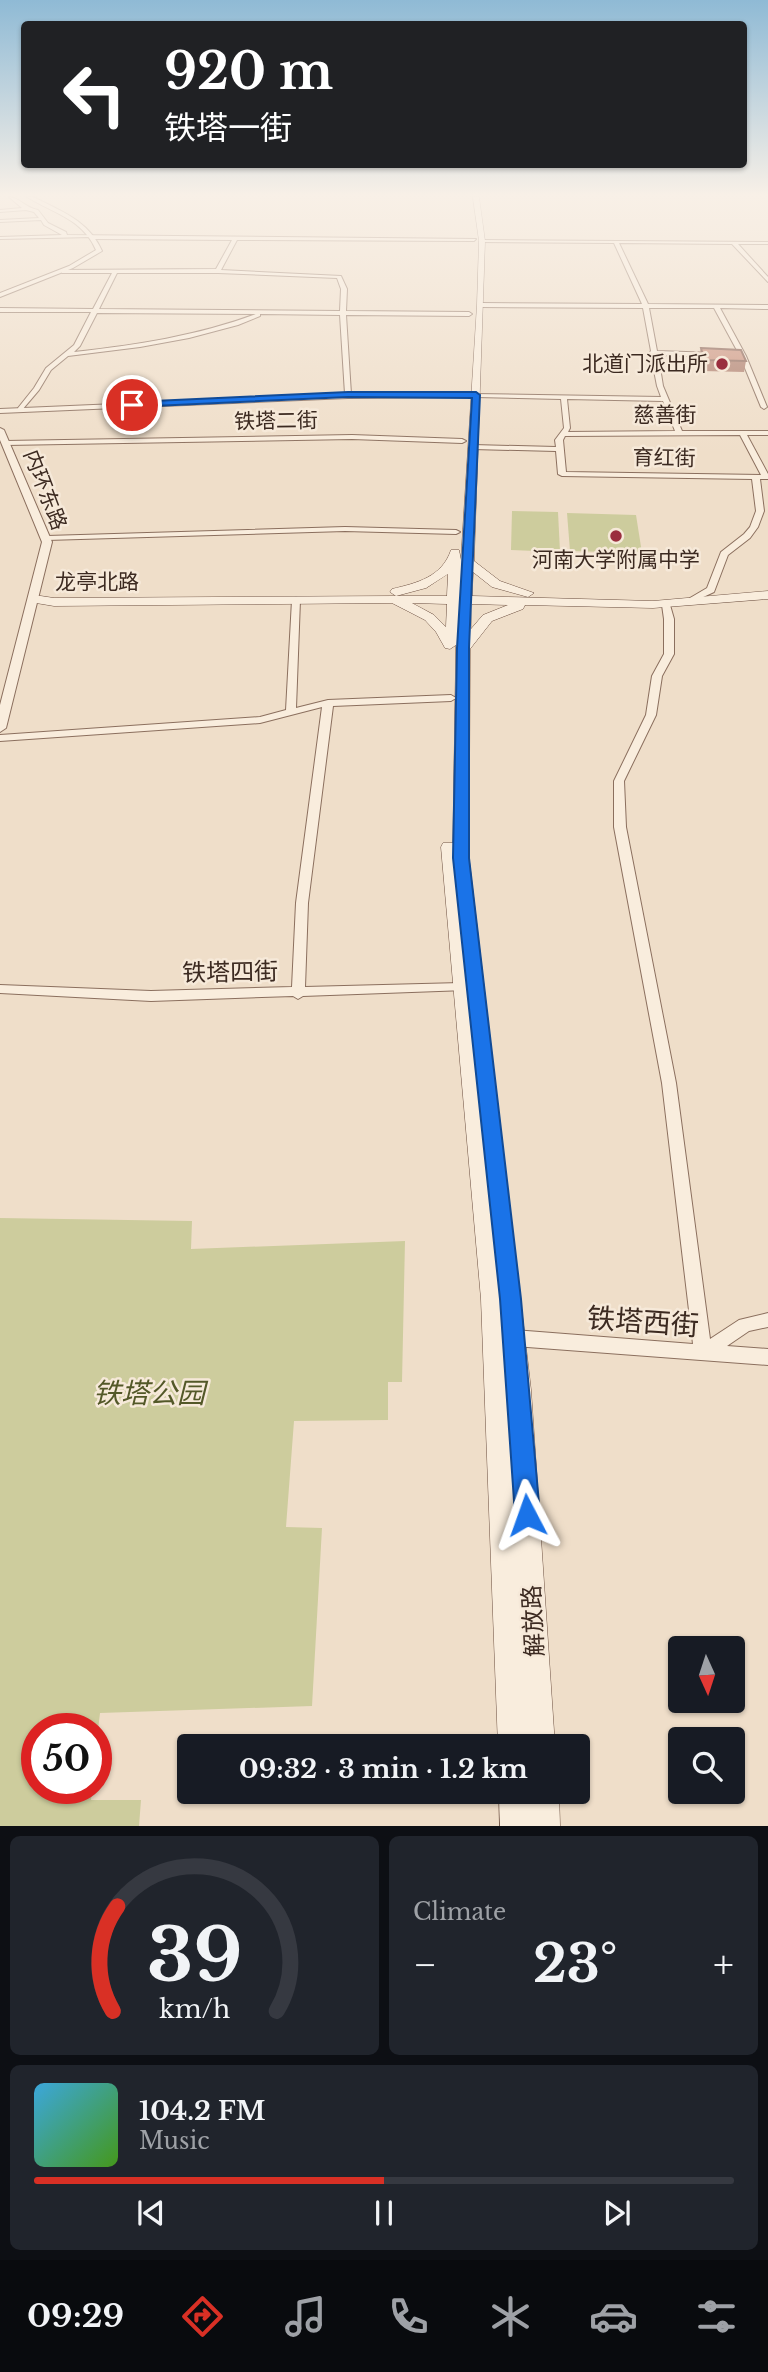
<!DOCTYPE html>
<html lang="en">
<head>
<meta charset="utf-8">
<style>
  body { margin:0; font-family:"Libre Baskerville","Noto Sans SC",serif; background:#20242c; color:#f1f3f6; height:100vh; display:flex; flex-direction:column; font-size:26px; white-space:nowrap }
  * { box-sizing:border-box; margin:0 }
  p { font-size:23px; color:#9ea1a6 }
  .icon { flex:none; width:38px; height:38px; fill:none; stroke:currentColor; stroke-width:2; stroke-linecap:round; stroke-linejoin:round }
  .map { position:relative; height:1826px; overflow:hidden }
  .drawer { display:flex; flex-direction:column; gap:10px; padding:10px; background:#0d0f14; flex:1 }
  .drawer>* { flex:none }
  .hud { position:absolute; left:21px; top:21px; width:726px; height:147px; border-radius:7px; box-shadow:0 2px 5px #0004; background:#202124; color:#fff; overflow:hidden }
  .needle { width:46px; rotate:177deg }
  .tools { position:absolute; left:668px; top:1636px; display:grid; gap:14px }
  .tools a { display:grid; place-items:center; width:77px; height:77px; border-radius:7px; background:#171b24; box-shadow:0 2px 5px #0004; font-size:35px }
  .speed { position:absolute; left:21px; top:1713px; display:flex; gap:14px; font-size:35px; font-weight:700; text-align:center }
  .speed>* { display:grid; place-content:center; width:91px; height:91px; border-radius:50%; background:#171b24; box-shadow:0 2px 5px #0004; line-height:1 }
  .speed .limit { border:10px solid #d22; background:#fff; color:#111 }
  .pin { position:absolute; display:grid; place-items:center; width:60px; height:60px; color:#fff; margin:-30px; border:4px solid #fff; border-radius:50%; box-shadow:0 2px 7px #0007 }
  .me { position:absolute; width:77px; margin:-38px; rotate:356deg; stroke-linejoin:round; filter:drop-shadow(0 0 5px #0008) }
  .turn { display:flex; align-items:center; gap:24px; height:147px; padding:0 28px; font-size:32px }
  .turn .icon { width:91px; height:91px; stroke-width:2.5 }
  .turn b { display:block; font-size:49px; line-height:60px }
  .big { font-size:52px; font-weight:700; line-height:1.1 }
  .drawer .card { flex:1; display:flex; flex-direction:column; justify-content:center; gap:10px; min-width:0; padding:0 24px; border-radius:10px; background:#20242c }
  .drawer .dial { align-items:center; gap:0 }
  .dial svg { height:182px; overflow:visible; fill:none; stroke:#363941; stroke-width:7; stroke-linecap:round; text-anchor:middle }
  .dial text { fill:#f1f3f6; stroke:none }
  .song { display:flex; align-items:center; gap:21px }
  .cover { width:84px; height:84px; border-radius:10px; background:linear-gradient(135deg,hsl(200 70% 55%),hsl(100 70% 35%)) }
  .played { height:7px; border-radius:4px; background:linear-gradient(90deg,#d93025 50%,#363941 50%) }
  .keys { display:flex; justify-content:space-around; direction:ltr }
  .heat { display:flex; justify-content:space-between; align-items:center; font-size:38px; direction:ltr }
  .drawer .tiles { flex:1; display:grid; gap:10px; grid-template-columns:1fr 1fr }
  .card:last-child { grid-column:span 2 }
  .trip { position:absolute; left:177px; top:1734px; width:413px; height:70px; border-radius:7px; background:#171b24; box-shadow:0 2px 5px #0004; font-weight:700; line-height:70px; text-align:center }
  .dock { display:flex; height:112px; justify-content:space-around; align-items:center; background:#090b0e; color:#9ea1a6 }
  .dock .icon { width:49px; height:49px }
  .dock .current { color:#d93025 }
  .dock b { font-size:32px; color:#f1f3f6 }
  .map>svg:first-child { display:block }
</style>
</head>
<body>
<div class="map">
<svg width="768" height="1826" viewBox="0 0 768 1826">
  <rect width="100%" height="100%" fill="#efdec9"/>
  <g fill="#cdcc9d">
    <polygon points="512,511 558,512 560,552 511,550"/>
    <polygon points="567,513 636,515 642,553 570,551"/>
    <polygon points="0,1218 192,1221 191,1249 405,1241 402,1382 388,1382 388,1420 294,1421 286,1527 322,1528 312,1706 100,1713 96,1746 96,1729 37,1729 37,1788 92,1789 91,1800 141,1800 139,1826 0,1826"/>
  </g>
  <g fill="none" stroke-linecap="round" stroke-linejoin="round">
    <g stroke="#8b6f5e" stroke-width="2">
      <g id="minor">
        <path d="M9,197C18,197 26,208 38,210L48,223L66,232L67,235L476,239L474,241L237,240L221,270L341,276L347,289L346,311L469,312L472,314L469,316L346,315L351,394L348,396L345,394L340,315L260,314V316L238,325L189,338L140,347L68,356L51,370L39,390L22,410H18V408L34,388L46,368L74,345L91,312H0V308L93,309L112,273H62L60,270L216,269L232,240L94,239L92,237L0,239V237L62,235L44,225L41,220L0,222V220L39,218L34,212L26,210L0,212V210L22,208ZM117,273H218L337,278L341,289L340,311L99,309ZM97,313L256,314C197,336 136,345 74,352L80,346Z"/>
        <path d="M482,240L768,242V244H738L768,277V282L732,244L619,243L648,304L768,305V309L720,308L746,356L767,407L764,409L761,407L740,356L714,308H649L657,351L715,353L718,355L715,357L658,355L663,386L682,431H768V435H747L768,474V479H760L764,511L758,527L750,538L728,555L714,592L697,600L690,598L707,588L721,552L744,534L750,527L756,511L752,479L562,476L558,474L556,451L473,449L469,447L473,445L556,447L555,440L564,428L561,399L476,397L473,395L474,394L661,397L657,386L651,355L649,353L651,351L643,308L481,307L478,305L481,303L642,304L614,243L480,242ZM567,399L663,401L675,431L568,432L570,428ZM740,435L761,475L566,472L563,440L565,436Z"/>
        <polygon points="352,435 462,439 466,441 462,443 352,439 6,445 2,443 6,441"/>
        <polygon points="345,527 456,530 460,532 456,534 345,531 47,540 43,538 47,536"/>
        <polygon points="296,597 300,600 296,708 328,700 451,695 456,698 451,701 333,706 308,903 305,987 461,983 466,984 468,987 466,990 303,996 298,999 293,996 151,1001 0,993 0,985 151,991 292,987 296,903 322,707 260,723 0,741 0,735 260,717 286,710 292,600"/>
        <polygon points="666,602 670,605 674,619 674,654 662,676 656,715 624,781 626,827 676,1083 710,1339 739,1320 768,1313 768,1327 749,1331 727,1346 768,1349 768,1365 514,1346 508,1343 506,1338 508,1333 514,1330 693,1344 662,1083 614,827 614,781 646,715 652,676 664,654 664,619 662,605"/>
      </g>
    </g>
    <g stroke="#8b6f5e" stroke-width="2">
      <g id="tertiary">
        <path d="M27,197H33C61,211 89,221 102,251L73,268L0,297V293L69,266L96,250C83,219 53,213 27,197Z"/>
        <polygon points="476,393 480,395 479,397 348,398 0,413 0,409 348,394"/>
        <polygon points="0,428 4,430 52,542 6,728 0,732 0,705 42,542 0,440"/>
      </g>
    </g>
    <g stroke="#6d5041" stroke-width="1">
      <g id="secondary">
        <path d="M473,197H479L485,241L474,561L500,581L534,593L528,597L492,587L473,572L472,596L653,601L768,591V599L653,608L525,605L523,609L492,621L470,649L469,858L531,1390L555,1746H498L481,1299L441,847L443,843H453L456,645L450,649L445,648L436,632L425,620L392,603L54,606L30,602L28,599L34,595L54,598L396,596L390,592L392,589C417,583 442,577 451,550H459L461,560L477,305L479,241ZM448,574L447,596H396L426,588ZM412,603L447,604L446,627L434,615ZM472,604L508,605L483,615L471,629Z"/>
        <polygon points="499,1792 559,1792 560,1826 500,1826"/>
      </g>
    </g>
    <use href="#minor" fill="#f9eddd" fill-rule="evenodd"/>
    <use href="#tertiary" fill="#f9eddd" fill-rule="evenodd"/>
    <use href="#secondary" fill="#f9eddd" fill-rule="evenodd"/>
  </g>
  <polygon fill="#af7f6e" points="701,348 746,361 744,372 702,371 699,359"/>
  <polygon fill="#cc9480" stroke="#8f685a" stroke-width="2" points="701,348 741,350 746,361 704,360"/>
  <linearGradient id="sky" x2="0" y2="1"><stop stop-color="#8fbad5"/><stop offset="0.43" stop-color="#f8f0e7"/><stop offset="1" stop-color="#f8f0e7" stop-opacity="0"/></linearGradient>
  <rect width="768" height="453" fill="url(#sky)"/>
  <polygon fill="#1a73e8" stroke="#114b97" stroke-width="2" points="348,392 476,392 480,395 469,648 469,858 521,1299 540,1515 536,1524 527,1527 519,1524 515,1515 500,1299 453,858 457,648 472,398 348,397 132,407 127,405 132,402"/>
  <g fill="#9a2e3e" stroke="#f6e9d9" stroke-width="2.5">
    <circle cx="722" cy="364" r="7"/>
    <circle cx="616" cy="536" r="7"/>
  </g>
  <g text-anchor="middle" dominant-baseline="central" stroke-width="5" stroke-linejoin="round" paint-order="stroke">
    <g font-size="21" fill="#3c2a21" stroke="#f6e9d9" text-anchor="end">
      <text x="708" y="364">北道门派出所</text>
      <text x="616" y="560" text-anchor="middle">河南大学附属中学</text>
    </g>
    <g font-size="21" fill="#3c2a21" stroke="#f6e9d9">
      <text x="665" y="415">慈善街</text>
      <text transform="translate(276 421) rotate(-1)">铁塔二街</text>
      <text transform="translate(664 458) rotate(1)">育红街</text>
      <text transform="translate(45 490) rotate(69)">内环东路</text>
      <text x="97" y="582">龙亭北路</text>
    </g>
    <g font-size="24" fill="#3c2a21" stroke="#f6e9d9">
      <text transform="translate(230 972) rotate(-1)">铁塔四街</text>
      <text transform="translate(533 1621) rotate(-93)">解放路</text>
    </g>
    <g font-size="28" fill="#3c2a21" stroke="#f6e9d9">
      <text transform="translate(643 1322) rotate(4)">铁塔西街</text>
    </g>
    <g font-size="28" font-style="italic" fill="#535828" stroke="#f6e9d9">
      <text x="149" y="1393">铁塔公园</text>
    </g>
  </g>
</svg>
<div class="tools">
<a><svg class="needle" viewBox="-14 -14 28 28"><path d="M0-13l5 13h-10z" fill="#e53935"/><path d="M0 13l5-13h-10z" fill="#9ea1a6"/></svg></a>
<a><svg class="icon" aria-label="search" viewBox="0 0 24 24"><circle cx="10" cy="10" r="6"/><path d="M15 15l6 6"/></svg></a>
</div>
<div class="speed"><div class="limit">50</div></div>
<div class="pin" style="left:132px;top:405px;background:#d93025"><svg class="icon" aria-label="arrive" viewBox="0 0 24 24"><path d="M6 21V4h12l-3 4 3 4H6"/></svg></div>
<svg class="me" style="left:527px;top:1515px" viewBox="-20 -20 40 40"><path d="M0-17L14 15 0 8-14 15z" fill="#1a73e8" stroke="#fff" stroke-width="4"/></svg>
<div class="trip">09:32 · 3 min · 1.2 km</div>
<div class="hud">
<div class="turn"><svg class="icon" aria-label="left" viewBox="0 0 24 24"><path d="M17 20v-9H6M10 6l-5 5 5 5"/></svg><div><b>920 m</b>铁塔一街</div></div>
</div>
</div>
<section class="drawer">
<div class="tiles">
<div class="card dial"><svg viewBox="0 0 100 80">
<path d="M14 69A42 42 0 1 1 86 69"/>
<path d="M14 69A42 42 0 0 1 16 23" stroke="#d93025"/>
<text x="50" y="56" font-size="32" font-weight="700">39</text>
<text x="50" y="72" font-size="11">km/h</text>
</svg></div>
<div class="card"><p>Climate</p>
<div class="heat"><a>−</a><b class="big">23°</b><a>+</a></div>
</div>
<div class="card">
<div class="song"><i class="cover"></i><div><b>104.2 FM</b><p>Music</p></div></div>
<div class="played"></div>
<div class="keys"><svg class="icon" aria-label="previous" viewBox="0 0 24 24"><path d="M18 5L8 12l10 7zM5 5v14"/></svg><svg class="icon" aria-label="pause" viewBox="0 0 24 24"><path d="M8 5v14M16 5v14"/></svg><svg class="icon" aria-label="next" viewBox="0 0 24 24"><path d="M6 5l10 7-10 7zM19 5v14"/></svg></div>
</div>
</div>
</section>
<nav class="dock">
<b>09:29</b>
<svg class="icon current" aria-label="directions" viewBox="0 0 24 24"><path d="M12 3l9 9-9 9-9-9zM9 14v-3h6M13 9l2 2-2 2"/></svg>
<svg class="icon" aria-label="music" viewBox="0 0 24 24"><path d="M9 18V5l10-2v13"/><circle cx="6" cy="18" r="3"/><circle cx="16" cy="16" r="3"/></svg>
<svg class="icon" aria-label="phone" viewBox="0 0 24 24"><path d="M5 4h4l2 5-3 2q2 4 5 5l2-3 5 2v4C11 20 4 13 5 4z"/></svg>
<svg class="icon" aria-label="climate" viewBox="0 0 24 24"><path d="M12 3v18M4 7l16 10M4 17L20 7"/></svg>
<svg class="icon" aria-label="car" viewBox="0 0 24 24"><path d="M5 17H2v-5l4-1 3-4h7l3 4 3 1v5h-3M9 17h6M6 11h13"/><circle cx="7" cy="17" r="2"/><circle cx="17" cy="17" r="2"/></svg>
<svg class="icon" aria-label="filters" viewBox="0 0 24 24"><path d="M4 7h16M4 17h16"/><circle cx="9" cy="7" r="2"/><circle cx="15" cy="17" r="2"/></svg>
</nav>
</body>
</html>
